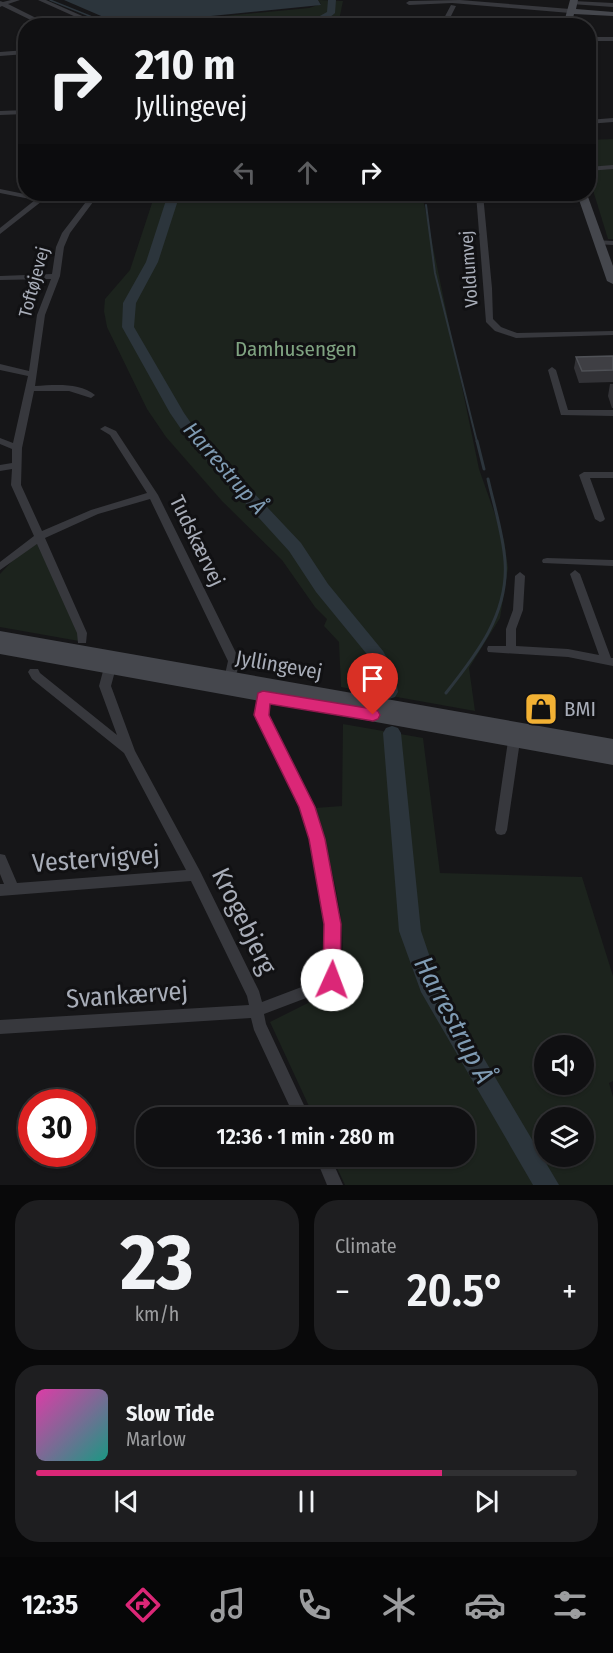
<!DOCTYPE html>
<html lang="en">
<head>
<meta charset="utf-8">
<style>
  body { margin:0; font-family:"Fira Sans Condensed",sans-serif; background:#1e1e20; color:#f1f3f6; height:100vh; display:flex; flex-direction:column; font-size:22px; white-space:nowrap }
  * { box-sizing:border-box; margin:0 }
  p { font-size:20px; color:#9c9d9f }
  .icon { flex:none; width:33px; height:33px; fill:none; stroke:currentColor; stroke-width:2; stroke-linecap:round; stroke-linejoin:round }
  .map { position:relative; height:1185px; overflow:hidden }
  .side { display:flex; flex-direction:column; gap:15px; padding:15px; background:#09090a; flex:1 }
  .side>* { flex:none }
  .top-card { position:absolute; left:18px; top:18px; width:578px; height:183px; border-radius:24px; box-shadow:0 2px 4px #0004,0 0 0 2px #303032; background:#101012; color:#f1f3f6; overflow:hidden }
  .controls { position:absolute; left:534px; top:1035px; display:grid; gap:12px }
  .controls a { display:grid; place-items:center; width:60px; height:60px; border-radius:50%; background:#101012; box-shadow:0 2px 4px #0004,0 0 0 2px #303032; font-size:30px }
  .speed { position:absolute; left:18px; top:1089px; display:flex; gap:12px; font-size:30px; font-weight:700; text-align:center }
  .speed>* { display:grid; place-content:center; width:78px; height:78px; border-radius:50%; background:#101012; box-shadow:0 2px 4px #0004,0 0 0 2px #303032; line-height:1 }
  .speed .limit { border:9px solid #d22; background:#fff; color:#111 }
  .pin { position:absolute; display:grid; place-items:center; width:51px; height:51px; color:#fff; margin:-62px -26px; border-radius:50% 50% 50% 0; rotate:-45deg; box-shadow:0 0 6px #0007 }
  .pin .icon { rotate:45deg }
  .me { position:absolute; width:66px; margin:-33px; rotate:2deg; stroke-linejoin:round; filter:drop-shadow(0 0 4px #0008) }
  .turn { display:flex; align-items:center; gap:21px; height:126px; padding:0 18px; font-size:27px }
  .turn .icon { width:78px; height:78px; stroke-width:2.5 }
  .turn b { display:block; font-size:42px; line-height:51px }
  .lanes { display:flex; align-items:center; height:57px; padding:0 18px; background:#0003; justify-content:center; gap:30px; direction:ltr }
  .lanes .off { opacity:.35 }
  .big { font-size:45px; font-weight:600; line-height:1.1 }
  .side .widget { flex:1; display:flex; flex-direction:column; justify-content:center; gap:9px; min-width:0; padding:0 21px; border-radius:24px; background:#1e1e20 }
  .side .dial { align-items:center; gap:0 }
  .dial b { font-size:78px; line-height:1 }
  .song { display:flex; align-items:center; gap:18px }
  .cover { width:72px; height:72px; border-radius:9px; background:linear-gradient(135deg,hsl(320 70% 55%),hsl(170 70% 35%)) }
  .played { height:6px; border-radius:3px; background:linear-gradient(90deg,#db2777 75%,#303032 75%) }
  .keys { display:flex; justify-content:space-around; direction:ltr }
  .heat { display:flex; justify-content:space-between; align-items:center; font-size:33px; direction:ltr }
  .side .tiles { flex:1; display:grid; gap:15px; grid-template-columns:1fr 1fr }
  .widget:last-child { grid-column:span 2 }
  .trip { position:absolute; left:136px; top:1107px; width:339px; height:60px; border-radius:24px; background:#101012; box-shadow:0 2px 4px #0004,0 0 0 2px #303032; font-weight:600; line-height:60px; text-align:center }
  .tabs { display:flex; height:96px; justify-content:space-around; align-items:center; background:#060607; color:#9c9d9f }
  .tabs .icon { width:42px; height:42px }
  .tabs .on { color:#db2777 }
  .tabs b { font-size:27px; color:#f1f3f6 }
  .map>svg:first-child { display:block }
</style>
</head>
<body>
<div class="map">
<svg width="613" height="1185" viewBox="0 0 613 1185">
  <rect width="100%" height="100%" fill="#161618"/>
  <g fill="#1c231d" fill-rule="evenodd">
    <polygon points="318,0 343,1 338,25 120,26 309,8 321,4"/>
    <polygon points="561,16 559,26 484,25 480,19"/>
    <polygon points="613,139 613,239 608,239 588,174 588,140"/>
    <polygon points="155,194 422,194 479,469 504,540 508,568 500,618 469,668 475,711 341,687 339,642 324,626 327,619 315,607 282,560 222,501 166,437 147,409 107,327 104,311 105,299 130,270"/>
    <polygon points="37,544 80,632 79,641 0,627 0,574 16,557"/>
    <path d="M343,724L423,738L440,873L582,877L613,976V1081L609,1083L613,1097V1185H345L332,1157L465,1156V1118L314,1117L270,1022L336,989C355,936 329,862 315,808L342,806ZM544,1046H584V1084H544ZM544,1118H584V1156H544Z"/>
  </g>
  <polygon fill="#2c353c" points="64,0 318,0 321,5 122,25"/>
  <g fill="none" stroke-linecap="round" stroke-linejoin="round">
    <polyline stroke="#2c353c" stroke-width="1.5" points="50,0 107,23"/>
    <g stroke="#2c353c" stroke-width="2">
      <polyline points="423,194 425,202"/>
      <polyline points="426,205 435,273 477,442"/>
    </g>
    <g stroke="#2c353c" stroke-width="3">
      <polyline points="477,441 484,469"/>
      <path d="M446,693C477,654 509,613 505,561C503,533 494,506 488,479"/>
    </g>
    <g fill="#2c353c" fill-rule="evenodd">
      <path d="M328,0H336L335,13C320,27 295,26 275,26L318,17L327,12Z"/>
      <polygon points="168,194 180,194 158,262 136,303 134,327 184,413 200,436 301,543 328,584 383,651 395,673 398,692 395,697 389,699 383,697 377,673 370,658 316,592 289,551 190,442 170,413 122,327 123,303 146,262"/>
      <polygon points="392,726 398,728 401,733 421,931 438,981 559,1185 533,1185 421,992 399,931 383,733 386,728"/>
    </g>
    <g fill="#37383d" fill-rule="evenodd">
      <polygon points="11,0 20,0 8,4 52,26 43,26 2,6 0,7 0,1 3,2"/>
      <polygon points="38,0 46,0 105,26 96,26"/>
      <polygon points="460,0 570,9 573,11 570,13 452,3 409,5 406,3 409,1"/>
      <polygon points="573,1 613,3 613,7 571,4 571,2"/>
      <polygon points="451,5 456,6 449,20 451,26 445,26 443,20"/>
      <rect x="588" y="37" width="25" height="4"/>
      <polygon points="26,50 26,54 0,56 0,52"/>
      <polygon points="26,110 26,114 0,115 0,111"/>
      <polygon points="613,118 613,122 588,124 588,120"/>
      <polygon points="613,165 613,169 588,171 588,167"/>
      <polygon points="0,189 39,197 43,194 51,194 0,234 0,228 35,200 0,193"/>
      <path d="M92,194H99L70,233L64,247L60,276L45,315L35,386C54,385 79,382 95,395L91,398L69,391H34L22,448L21,485L42,531L91,510L147,493L110,435L100,429L105,426L116,431L158,495L240,661L234,682H226L224,679L228,661L150,499L98,514L45,538L87,633L86,643H78L77,633L37,544L0,570V562L34,536L11,485L12,469L0,471V465L12,463V449L0,444V438L13,443L28,376L0,370V364L29,371L37,315L51,279L0,280V276L52,274L56,247L62,233Z"/>
      <polygon points="476,194 483,194 492,288 493,319 501,327 517,333 613,331 613,335 516,338 495,331 486,322"/>
      <polygon points="595,240 613,241 613,245 595,244"/>
      <polygon points="552,367 556,370 568,410 613,410 613,416 561,415 548,370"/>
      <polygon points="584,472 613,472 613,478 590,478 605,519 603,521 600,522 595,519 579,475"/>
      <polygon points="547,558 613,560 613,566 543,563 542,561 543,559"/>
      <polygon points="575,570 580,574 611,658 613,658 613,666 568,657 488,652 487,649 488,646 506,646 506,629 513,610 515,576 520,572 525,576 523,610 516,629 516,646 568,649 599,655 570,574"/>
      <polygon points="112,656 116,657 118,660 111,686 135,751 200,871 259,991 262,1002 320,980 325,977 325,924 311,839 301,808 256,715 259,694 267,694 269,697 268,715 313,808 323,839 339,924 339,980 337,984 330,989 264,1014 266,1024 310,1118 295,1118 254,1030 251,1018 0,1034 0,1020 249,1005 247,996 191,881 0,896 0,884 4,884 0,874 0,854 5,855 17,883 186,870 124,753 32,679 28,672 30,669 38,669 40,673 117,735 99,686 106,660 108,657"/>
      <polygon points="514,736 518,738 520,741 507,830 505,834 501,835 497,834 495,830 508,741 510,738"/>
      <polygon points="315,1156 330,1156 343,1185 327,1185"/>
    </g>
    <g fill="#45474d" fill-rule="evenodd">
      <polygon points="570,0 578,0 576,9 613,12 613,16 574,14 571,26 563,26"/>
      <polygon points="577,194 587,194 613,266 613,284 607,281"/>
      <polygon points="0,631 613,739 613,765 0,654"/>
    </g>
  </g>
  <g fill="#323236">
    <polygon points="613,356 613,382 579,383 574,368 576,357"/>
    <polygon points="610,384 613,384 613,408 612,408 608,396"/>
  </g>
  <polygon fill="#3f3f44" stroke="#4f5156" stroke-width="1.5" points="613,356 613,370 582,371 576,357"/>
  <polygon fill="#db2777" stroke="#8e194d" stroke-width="1.5" points="263,691 373,709 378,711 380,715 378,719 373,721 270,704 269,715 315,807 325,839 341,924 340,980 338,985 332,988 325,985 323,980 324,924 309,839 299,807 254,715 258,693"/>
  <defs>
    <g id="shop-square" transform="scale(1.725)"><rect x="-9" y="-9" width="18" height="18" rx="4" fill="#f2b134" stroke="#111113"/><path d="M-5-2.5h2.3a2.7 3.5 0 0 1 5.4 0H5L5.5 6h-11ZM-1.5-2.5h3a1.5 2.3 0 0 0-3 0Z" fill="#111"/></g>
  </defs>
  <g fill-rule="evenodd">
    <use href="#shop-square" x="541" y="709"/>
  </g>
  <g text-anchor="middle" dominant-baseline="central" stroke-width="6" stroke-linejoin="round" paint-order="stroke">
    <g font-size="18" fill="#a8adb8" stroke="#111113">
      <text transform="translate(469 269) rotate(-94)">Voldumvej</text>
      <text transform="translate(34 282) rotate(-75)">Toftøjevej</text>
    </g>
    <g font-size="21" fill="#7fa381" stroke="#111113">
      <text x="296" y="349">Damhusengen</text>
    </g>
    <g font-size="21" fill="#a8adb8" stroke="#111113">
      <text transform="translate(197 541) rotate(64)">Tudskærvej</text>
      <text transform="translate(279 665) rotate(10)">Jyllingevej</text>
    </g>
    <g font-size="21" fill="#a8adb8" stroke="#111113" text-anchor="start">
      <text x="564" y="709">BMI</text>
    </g>
    <g font-size="22" font-style="italic" fill="#7f9bb3" stroke="#111113">
      <text transform="translate(225 468) rotate(49)">Harrestrup Å</text>
    </g>
    <g font-size="26" fill="#a8adb8" stroke="#111113">
      <text transform="translate(96 859) rotate(-4)">Vestervigvej</text>
      <text transform="translate(244 921) rotate(64)">Krogebjerg</text>
      <text transform="translate(127 995) rotate(-4)">Svankærvej</text>
    </g>
    <g font-size="27" font-style="italic" fill="#7f9bb3" stroke="#111113">
      <text transform="translate(454 1020) rotate(62)">Harrestrup Å</text>
    </g>
  </g>
</svg>
<div class="controls">
<a><svg class="icon" aria-label="sound" viewBox="0 0 24 24"><path d="M4 9h4l5-4v14l-5-4H4zM17 9q2 3 0 6"/></svg></a>
<a><svg class="icon" aria-label="layers" viewBox="0 0 24 24"><path d="M12 4l9 5-9 5-9-5zM3 14l9 5 9-5"/></svg></a>
</div>
<div class="speed"><div class="limit">30</div></div>
<div class="pin" style="left:373px;top:715px;background:#d93025"><svg class="icon" aria-label="arrive" viewBox="0 0 24 24"><path d="M6 21V4h12l-3 4 3 4H6"/></svg></div>
<svg class="me" style="left:332px;top:980px" viewBox="-20 -20 40 40"><circle r="19" fill="#fff"/><path d="M0-13L10 11 0 6-10 11z" fill="#db2777"/></svg>
<div class="trip">12:36 · 1 min · 280 m</div>
<div class="top-card">
<div class="turn"><svg class="icon" aria-label="right" viewBox="0 0 24 24"><path d="M7 20v-9h11M14 6l5 5-5 5"/></svg><div><b>210 m</b>Jyllingevej</div></div>
<div class="lanes"><svg class="icon off" aria-label="left" viewBox="0 0 24 24"><path d="M17 20v-9H6M10 6l-5 5 5 5"/></svg><svg class="icon off" aria-label="ahead" viewBox="0 0 24 24"><path d="M12 20V5M6 11l6-6 6 6"/></svg><svg class="icon" aria-label="right" viewBox="0 0 24 24"><path d="M7 20v-9h11M14 6l5 5-5 5"/></svg></div>
</div>
</div>
<section class="side">
<div class="tiles">
<div class="widget dial"><b>23</b><p>km/h</p></div>
<div class="widget"><p>Climate</p>
<div class="heat"><a>−</a><b class="big">20.5°</b><a>+</a></div>
</div>
<div class="widget">
<div class="song"><i class="cover"></i><div><b>Slow Tide</b><p>Marlow</p></div></div>
<div class="played"></div>
<div class="keys"><svg class="icon" aria-label="previous" viewBox="0 0 24 24"><path d="M18 5L8 12l10 7zM5 5v14"/></svg><svg class="icon" aria-label="pause" viewBox="0 0 24 24"><path d="M8 5v14M16 5v14"/></svg><svg class="icon" aria-label="next" viewBox="0 0 24 24"><path d="M6 5l10 7-10 7zM19 5v14"/></svg></div>
</div>
</div>
</section>
<nav class="tabs">
<b>12:35</b>
<svg class="icon on" aria-label="directions" viewBox="0 0 24 24"><path d="M12 3l9 9-9 9-9-9zM9 14v-3h6M13 9l2 2-2 2"/></svg>
<svg class="icon" aria-label="music" viewBox="0 0 24 24"><path d="M9 18V5l10-2v13"/><circle cx="6" cy="18" r="3"/><circle cx="16" cy="16" r="3"/></svg>
<svg class="icon" aria-label="phone" viewBox="0 0 24 24"><path d="M5 4h4l2 5-3 2q2 4 5 5l2-3 5 2v4C11 20 4 13 5 4z"/></svg>
<svg class="icon" aria-label="climate" viewBox="0 0 24 24"><path d="M12 3v18M4 7l16 10M4 17L20 7"/></svg>
<svg class="icon" aria-label="car" viewBox="0 0 24 24"><path d="M5 17H2v-5l4-1 3-4h7l3 4 3 1v5h-3M9 17h6M6 11h13"/><circle cx="7" cy="17" r="2"/><circle cx="17" cy="17" r="2"/></svg>
<svg class="icon" aria-label="filters" viewBox="0 0 24 24"><path d="M4 7h16M4 17h16"/><circle cx="9" cy="7" r="2"/><circle cx="15" cy="17" r="2"/></svg>
</nav>
</body>
</html>
